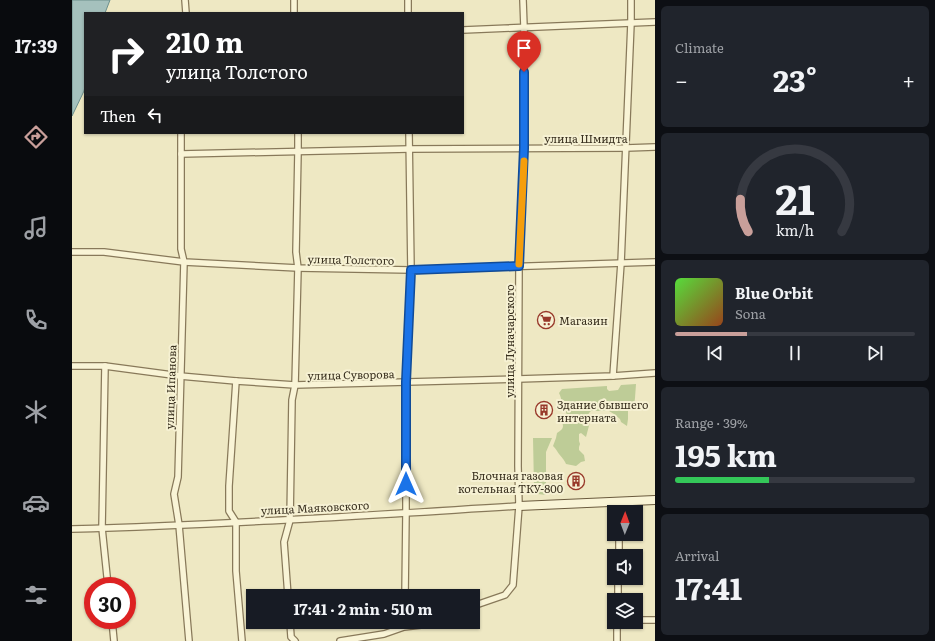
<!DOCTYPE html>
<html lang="en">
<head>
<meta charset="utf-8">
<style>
  body { margin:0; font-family:Literata,serif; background:#20242c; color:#f1f3f6; height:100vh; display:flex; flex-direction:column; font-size:15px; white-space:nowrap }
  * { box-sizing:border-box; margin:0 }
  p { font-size:13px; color:#9ea1a6 }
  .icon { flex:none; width:22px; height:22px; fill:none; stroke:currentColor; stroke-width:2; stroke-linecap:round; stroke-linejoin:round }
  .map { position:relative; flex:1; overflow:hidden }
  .panel { display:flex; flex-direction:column; gap:6px; padding:6px; background:#0d0f14; width:280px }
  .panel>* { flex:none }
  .guide { position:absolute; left:12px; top:12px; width:380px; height:122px; border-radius:0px; box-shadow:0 1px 3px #0004; background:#202124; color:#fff; overflow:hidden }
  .needle { width:26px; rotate:1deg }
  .controls { position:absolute; left:535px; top:505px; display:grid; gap:8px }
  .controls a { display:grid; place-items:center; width:36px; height:36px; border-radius:0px; background:#171b24; box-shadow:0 1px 3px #0004; font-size:20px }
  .speed { position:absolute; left:12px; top:577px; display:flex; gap:8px; font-size:20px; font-weight:700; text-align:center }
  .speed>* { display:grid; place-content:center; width:52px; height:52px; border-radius:50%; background:#171b24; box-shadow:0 1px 3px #0004; line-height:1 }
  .speed .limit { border:6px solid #d22; background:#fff; color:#111 }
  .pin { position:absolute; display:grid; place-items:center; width:34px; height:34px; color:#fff; margin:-41px -17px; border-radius:50% 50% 50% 0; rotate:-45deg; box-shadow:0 0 4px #0007 }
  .pin .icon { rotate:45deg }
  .me { position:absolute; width:44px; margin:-22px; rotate:0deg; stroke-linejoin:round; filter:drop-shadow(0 0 3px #0008) }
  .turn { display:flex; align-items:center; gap:14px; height:84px; padding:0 16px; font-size:18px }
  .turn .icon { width:52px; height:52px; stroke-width:2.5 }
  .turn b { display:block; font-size:28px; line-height:34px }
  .then { display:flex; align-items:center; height:38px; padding:0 16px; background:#0003; gap:8px; font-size:15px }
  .big { font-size:30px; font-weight:700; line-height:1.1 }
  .panel .tile { flex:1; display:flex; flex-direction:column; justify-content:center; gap:6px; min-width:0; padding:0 14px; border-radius:6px; background:#20242c }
  .panel .dial { align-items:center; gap:0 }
  .dial svg { height:104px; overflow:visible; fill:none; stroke:#363941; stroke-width:7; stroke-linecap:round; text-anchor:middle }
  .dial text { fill:#f1f3f6; stroke:none }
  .song { display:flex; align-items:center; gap:12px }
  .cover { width:48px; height:48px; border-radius:6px; background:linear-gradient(135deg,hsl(110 70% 55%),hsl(20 70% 35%)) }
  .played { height:4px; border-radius:2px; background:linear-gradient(90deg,#c99f9a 30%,#363941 30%) }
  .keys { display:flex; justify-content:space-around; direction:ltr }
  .heat { display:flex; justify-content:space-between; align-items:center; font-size:22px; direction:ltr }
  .charge { height:6px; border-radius:3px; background:linear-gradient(90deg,#34c759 39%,#363941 0) }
  .trip { position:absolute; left:174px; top:589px; width:234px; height:40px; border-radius:0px; background:#171b24; box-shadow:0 1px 3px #0004; font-weight:700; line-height:40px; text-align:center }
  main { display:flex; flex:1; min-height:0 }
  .tab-bar { display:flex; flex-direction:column; width:72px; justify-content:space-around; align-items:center; background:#090b0e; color:#9ea1a6 }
  .tab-bar .icon { width:28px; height:28px }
  .tab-bar .on { color:#c99f9a }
  .tab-bar b { font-size:18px; color:#f1f3f6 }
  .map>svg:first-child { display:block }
</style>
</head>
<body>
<main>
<nav class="tab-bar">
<b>17:39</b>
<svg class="icon on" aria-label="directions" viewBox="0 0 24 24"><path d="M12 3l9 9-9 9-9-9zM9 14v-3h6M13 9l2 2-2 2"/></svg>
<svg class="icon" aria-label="music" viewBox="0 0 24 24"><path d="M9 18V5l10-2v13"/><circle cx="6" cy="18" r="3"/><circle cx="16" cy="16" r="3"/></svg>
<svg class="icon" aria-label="phone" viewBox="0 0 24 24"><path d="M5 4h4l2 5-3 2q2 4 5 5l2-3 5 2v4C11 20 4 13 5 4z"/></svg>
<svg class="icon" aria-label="climate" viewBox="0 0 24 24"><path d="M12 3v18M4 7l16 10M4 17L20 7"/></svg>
<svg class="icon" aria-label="car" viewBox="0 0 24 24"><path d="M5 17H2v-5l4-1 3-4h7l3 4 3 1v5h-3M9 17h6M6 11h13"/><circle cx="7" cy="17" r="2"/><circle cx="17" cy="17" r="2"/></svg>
<svg class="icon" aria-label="filters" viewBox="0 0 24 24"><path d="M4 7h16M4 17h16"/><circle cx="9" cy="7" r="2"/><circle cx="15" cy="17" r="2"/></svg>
</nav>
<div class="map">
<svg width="583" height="641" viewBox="0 0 583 641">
  <rect width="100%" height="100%" fill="#eee8c3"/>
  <g fill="#becc97">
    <path d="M564,384L563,398L562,406L556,411V419L555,426L549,422L548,419L542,414L537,411H519C515,414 515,418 518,422L514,437L509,433L507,434V441L508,444L507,447V450L512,455L513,461L509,462L504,466L494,464C492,459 490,458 487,454C485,451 484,449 481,446L484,438L485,433C493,428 492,426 488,418L492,420L495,418C495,411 492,409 490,403C489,399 489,397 487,393L490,389L535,386V389L537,391L546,390L549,385Z"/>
    <polygon points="461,438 480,438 474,452 474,495 466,494 463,492 462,488"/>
  </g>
  <polygon fill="#a5c1bd" stroke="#6c8f8c" points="0,0 38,0 33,13 13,13 13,87 12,91 0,116"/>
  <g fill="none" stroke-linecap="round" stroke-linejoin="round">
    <g stroke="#88795a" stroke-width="8">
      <g id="street">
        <polyline points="113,0 114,13"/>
        <polyline points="222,0 222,13"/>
        <polyline points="336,0 336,13"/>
        <polyline points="391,30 583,22"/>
        <polyline points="109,133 109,249 112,262 106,477 102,494 107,525 117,641"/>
        <polyline points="109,154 337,149 554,148 583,147"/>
        <polyline points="0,252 32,252 112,262 226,268 339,270 583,262"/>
        <polyline points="0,366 33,366 108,376 164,381 223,385 446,379 541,376 583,373"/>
        <polyline points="33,366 30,528 36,586"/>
        <polyline points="541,376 549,263 559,23 559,0"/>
        <polyline points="164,381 157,486 157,511 164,522 164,571 170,641"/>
        <polyline points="552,512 557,501"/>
        <path d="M0,529C149,525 298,515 447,506"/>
        <polyline points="547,556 547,534"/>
        <polyline points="216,596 212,542 218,520 220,400 223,385 226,268 224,252 226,152 226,133"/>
        <polyline points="333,596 334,513 334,382 339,270 337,133"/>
        <polyline points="546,600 546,578"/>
        <polyline points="401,606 433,595 441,585 447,506 446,466 447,266 452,148 452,27 451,0"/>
        <polyline points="40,620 42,641"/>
        <polyline points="564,620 583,620"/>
        <polyline points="218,622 219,637 223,641"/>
        <polyline points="268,641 312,634 332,627 349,625 357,622"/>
        <polyline points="545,641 545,622"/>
      </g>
    </g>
    <g stroke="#6a5a3d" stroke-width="10">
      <polyline id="secondary" points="447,506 583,500"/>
    </g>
    <use href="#street" stroke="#f9f4d6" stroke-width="5.5"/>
    <use href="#secondary" stroke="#f9f4d6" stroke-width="8"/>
  </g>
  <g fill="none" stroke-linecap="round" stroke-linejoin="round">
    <g stroke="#114b97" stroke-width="10">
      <polyline id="route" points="334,484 334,382 339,270 447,266 452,148 452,72"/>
    </g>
    <use href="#route" stroke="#1a73e8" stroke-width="7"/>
    <polyline stroke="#f59e0b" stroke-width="7" points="447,264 452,161"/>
  </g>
  <defs>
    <g id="supermarket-ring" transform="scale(0.9)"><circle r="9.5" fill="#f6f1d3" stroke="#98392a" stroke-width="1.5"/><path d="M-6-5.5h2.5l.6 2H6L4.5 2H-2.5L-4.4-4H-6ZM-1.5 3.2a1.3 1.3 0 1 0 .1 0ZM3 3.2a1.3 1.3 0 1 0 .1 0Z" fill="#98392a"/></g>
    <g id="building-ring" transform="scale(0.9)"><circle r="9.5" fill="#f6f1d3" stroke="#98392a" stroke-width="1.5"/><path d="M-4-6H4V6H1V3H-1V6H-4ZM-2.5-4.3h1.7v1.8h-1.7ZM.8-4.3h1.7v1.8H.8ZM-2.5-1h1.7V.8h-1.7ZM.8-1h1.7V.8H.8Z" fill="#98392a"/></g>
  </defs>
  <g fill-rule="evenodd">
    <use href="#supermarket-ring" x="474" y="320"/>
    <use href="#building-ring" x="472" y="410"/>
    <use href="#building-ring" x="504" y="481"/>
  </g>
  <g text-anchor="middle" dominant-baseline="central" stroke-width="4" stroke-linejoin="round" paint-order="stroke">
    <g font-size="11" fill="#382f1e" stroke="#f6f1d3">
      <text x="514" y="138">улица Шмидта</text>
      <text transform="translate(279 259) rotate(1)">улица Толстого</text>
      <text transform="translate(437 341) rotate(-90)">улица Луначарского</text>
      <text transform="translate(279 374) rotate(-1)">улица Суворова</text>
      <text transform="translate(98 387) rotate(-88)">улица Ипанова</text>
      <text transform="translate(243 507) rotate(-3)">улица Маяковского</text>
    </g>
    <g font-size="11" fill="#382f1e" stroke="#f6f1d3" text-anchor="start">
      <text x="487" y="320">Магазин</text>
      <text x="485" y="404">Здание бывшего<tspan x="485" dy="13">интерната</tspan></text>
      <text x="491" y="475" text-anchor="end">Блочная газовая<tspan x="491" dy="13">котельная ТКУ-800</tspan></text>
    </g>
  </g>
</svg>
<div class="controls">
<a><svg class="needle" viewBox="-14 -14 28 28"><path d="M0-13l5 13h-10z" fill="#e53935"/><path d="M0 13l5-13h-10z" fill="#9ea1a6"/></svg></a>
<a><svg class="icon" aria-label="sound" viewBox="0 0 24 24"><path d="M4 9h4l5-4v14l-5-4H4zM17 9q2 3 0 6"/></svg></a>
<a><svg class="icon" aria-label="layers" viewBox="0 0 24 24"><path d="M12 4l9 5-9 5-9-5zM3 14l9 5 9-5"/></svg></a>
</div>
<div class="speed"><div class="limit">30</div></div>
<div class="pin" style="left:452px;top:72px;background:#d93025"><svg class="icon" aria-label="arrive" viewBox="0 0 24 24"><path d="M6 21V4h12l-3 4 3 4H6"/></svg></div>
<svg class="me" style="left:334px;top:484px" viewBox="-20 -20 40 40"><path d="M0-17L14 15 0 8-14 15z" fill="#1a73e8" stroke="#fff" stroke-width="4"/></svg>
<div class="trip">17:41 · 2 min · 510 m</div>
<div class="guide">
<div class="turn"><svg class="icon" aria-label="right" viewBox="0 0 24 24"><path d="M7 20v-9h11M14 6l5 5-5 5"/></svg><div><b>210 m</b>улица Толстого</div></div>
<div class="then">Then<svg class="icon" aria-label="left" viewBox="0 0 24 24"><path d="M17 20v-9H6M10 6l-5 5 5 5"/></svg></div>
</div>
</div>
<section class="panel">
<div class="tile"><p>Climate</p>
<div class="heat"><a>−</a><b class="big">23°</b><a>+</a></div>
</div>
<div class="tile dial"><svg viewBox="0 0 100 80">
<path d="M14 69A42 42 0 1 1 86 69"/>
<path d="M14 69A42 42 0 0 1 8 44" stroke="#c99f9a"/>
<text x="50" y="56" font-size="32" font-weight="700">21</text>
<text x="50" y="72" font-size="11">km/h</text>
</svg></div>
<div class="tile">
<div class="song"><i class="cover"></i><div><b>Blue Orbit</b><p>Sona</p></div></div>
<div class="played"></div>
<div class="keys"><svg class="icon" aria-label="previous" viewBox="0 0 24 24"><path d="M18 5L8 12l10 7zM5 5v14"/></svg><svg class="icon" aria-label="pause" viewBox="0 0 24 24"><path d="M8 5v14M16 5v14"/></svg><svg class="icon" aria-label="next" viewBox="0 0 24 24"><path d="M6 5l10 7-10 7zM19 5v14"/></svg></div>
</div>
<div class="tile"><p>Range · 39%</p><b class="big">195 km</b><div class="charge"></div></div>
<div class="tile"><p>Arrival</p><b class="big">17:41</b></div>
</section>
</main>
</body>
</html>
